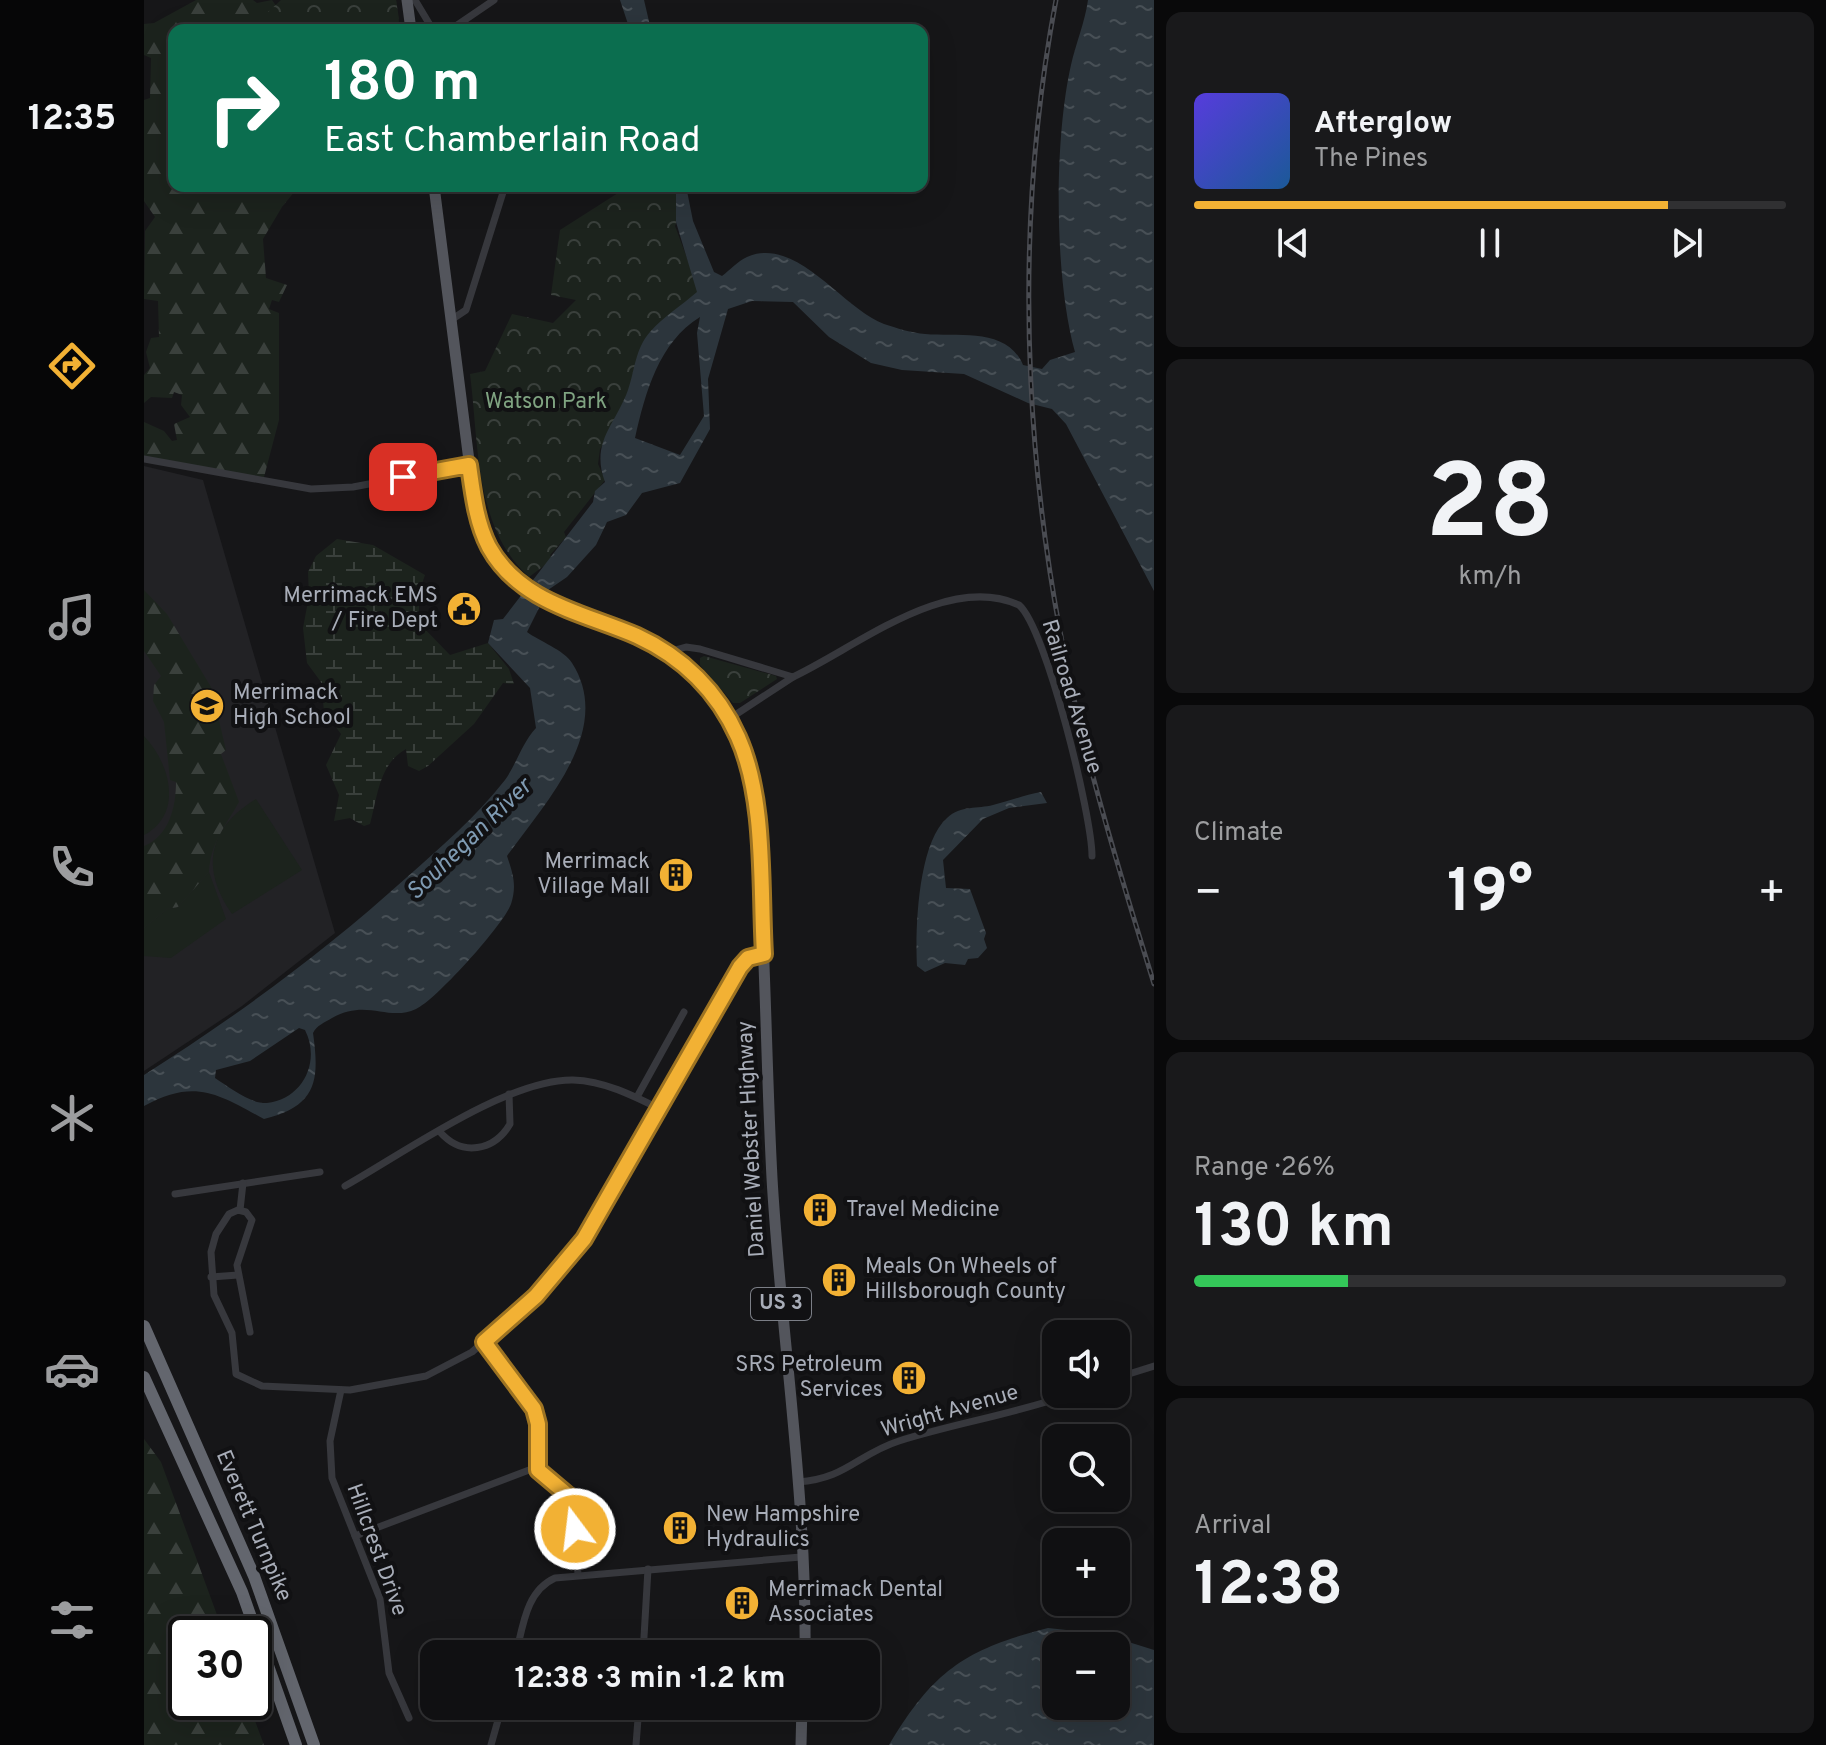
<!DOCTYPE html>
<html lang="en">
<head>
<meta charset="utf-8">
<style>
  body { margin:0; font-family:Overpass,sans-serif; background:#19191b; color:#f1f3f6; height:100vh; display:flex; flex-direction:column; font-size:30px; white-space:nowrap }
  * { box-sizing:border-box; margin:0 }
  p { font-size:26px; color:#9c9d9f }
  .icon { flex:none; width:44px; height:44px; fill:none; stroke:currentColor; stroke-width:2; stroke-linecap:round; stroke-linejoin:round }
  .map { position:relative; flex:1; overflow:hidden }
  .drawer { display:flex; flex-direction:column; gap:12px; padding:12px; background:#09090a; width:672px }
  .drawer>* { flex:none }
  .top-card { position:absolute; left:24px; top:24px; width:760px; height:168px; border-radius:16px; box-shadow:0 8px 32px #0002,0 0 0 2px #303032; background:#0b6e4f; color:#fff; overflow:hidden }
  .controls { position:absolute; left:898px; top:1320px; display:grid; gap:16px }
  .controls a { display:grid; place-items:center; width:88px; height:88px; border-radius:16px; background:#101012; box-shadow:0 8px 32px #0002,0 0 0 2px #303032; font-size:40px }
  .speed { position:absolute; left:24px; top:1616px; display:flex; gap:16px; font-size:40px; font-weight:700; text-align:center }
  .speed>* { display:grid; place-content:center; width:104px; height:104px; border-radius:50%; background:#101012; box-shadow:0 8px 32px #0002,0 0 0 2px #303032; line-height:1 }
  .speed .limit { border:4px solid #111; border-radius:12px; background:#fff; color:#111 }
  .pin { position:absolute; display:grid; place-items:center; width:68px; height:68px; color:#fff; margin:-34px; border-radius:16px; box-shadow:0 4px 12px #0006 }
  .me { position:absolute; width:88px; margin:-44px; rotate:345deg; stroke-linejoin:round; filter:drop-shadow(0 0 6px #0008) }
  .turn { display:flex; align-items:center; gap:28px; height:168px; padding:0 24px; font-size:36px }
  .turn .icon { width:104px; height:104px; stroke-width:2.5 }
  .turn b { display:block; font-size:56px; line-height:68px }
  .big { font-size:60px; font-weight:700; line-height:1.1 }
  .drawer .card { flex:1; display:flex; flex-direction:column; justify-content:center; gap:12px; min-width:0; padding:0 28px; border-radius:16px; background:#19191b }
  .drawer .dial { align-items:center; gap:0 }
  .dial b { font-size:104px; line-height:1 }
  .song { display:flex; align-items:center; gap:24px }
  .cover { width:96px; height:96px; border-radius:12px; background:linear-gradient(135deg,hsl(250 70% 55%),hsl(210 70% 35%)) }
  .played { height:8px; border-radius:4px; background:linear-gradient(90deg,#f2b134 80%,#303032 80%) }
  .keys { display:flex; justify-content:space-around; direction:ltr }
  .heat { display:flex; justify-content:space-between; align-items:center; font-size:44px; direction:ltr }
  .charge { height:12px; border-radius:6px; background:linear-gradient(90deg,#34c759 26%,#303032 0) }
  .trip { position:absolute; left:276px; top:1640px; width:460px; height:80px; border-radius:16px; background:#101012; box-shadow:0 8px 32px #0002,0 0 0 2px #303032; font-weight:700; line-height:80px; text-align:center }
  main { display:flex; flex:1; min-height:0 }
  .tab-bar { display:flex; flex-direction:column; width:144px; justify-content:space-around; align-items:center; background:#060607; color:#9c9d9f }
  .tab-bar .icon { width:56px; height:56px }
  .tab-bar .selected { color:#f2b134 }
  .tab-bar b { font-size:36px; color:#f1f3f6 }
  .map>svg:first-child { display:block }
</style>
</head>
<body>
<main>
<nav class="tab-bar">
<b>12:35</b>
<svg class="icon selected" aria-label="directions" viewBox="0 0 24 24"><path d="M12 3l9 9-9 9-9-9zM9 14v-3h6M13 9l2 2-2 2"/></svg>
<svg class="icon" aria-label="music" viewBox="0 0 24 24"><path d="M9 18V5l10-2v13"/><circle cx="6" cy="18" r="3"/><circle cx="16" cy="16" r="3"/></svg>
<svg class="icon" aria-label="phone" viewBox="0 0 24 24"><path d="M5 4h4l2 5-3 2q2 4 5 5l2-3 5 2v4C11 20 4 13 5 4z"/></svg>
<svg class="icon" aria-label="climate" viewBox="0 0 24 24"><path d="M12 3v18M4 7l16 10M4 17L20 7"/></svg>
<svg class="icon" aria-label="car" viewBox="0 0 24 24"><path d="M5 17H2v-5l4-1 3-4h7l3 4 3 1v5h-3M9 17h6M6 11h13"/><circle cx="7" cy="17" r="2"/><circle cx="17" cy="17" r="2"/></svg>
<svg class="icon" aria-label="filters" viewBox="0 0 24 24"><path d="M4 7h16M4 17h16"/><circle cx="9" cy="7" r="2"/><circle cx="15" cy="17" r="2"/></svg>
</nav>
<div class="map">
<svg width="1010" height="1745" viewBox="0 0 1010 1745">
  <defs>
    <pattern id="forest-firs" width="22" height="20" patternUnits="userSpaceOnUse" patternTransform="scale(2)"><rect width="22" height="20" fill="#1c231d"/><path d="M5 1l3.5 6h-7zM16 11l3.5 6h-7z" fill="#3a403c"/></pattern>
    <pattern id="wetland-marsh" width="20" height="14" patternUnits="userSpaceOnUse" patternTransform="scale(2)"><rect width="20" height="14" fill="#1c231d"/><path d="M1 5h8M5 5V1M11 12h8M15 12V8" fill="none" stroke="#3a403c"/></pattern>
    <pattern id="park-crowns" width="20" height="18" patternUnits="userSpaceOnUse" patternTransform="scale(2)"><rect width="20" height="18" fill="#1c231d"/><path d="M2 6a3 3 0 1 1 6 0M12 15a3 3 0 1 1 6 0" fill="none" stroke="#3a403c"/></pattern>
    <pattern id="water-ripples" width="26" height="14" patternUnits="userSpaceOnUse" patternTransform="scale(2)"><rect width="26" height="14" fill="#2c353c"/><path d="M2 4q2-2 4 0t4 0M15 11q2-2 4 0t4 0" fill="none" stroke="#485056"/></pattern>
  </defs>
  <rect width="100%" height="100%" fill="#161618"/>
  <polygon fill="#222225" points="0,466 59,480 191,933 98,1006 0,1071"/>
  <g fill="#1c231d">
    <path d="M0,736C26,763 40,814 0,835Z"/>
    <path d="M112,799L158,870L88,914C56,868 64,828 112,799Z"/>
    <polygon points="65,872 82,919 27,958 0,956 0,928 23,909 34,907"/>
  </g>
  <g fill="url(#forest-firs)">
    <polygon points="52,0 109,0 113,3 128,0 133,7 171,0 252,0 256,30 30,30 30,186 155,186 138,207 119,239 122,278 143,285 135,302 128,300 125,309 135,313 135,420 120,477 57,469 0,456 0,422 20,431 28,441 33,440 30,424 46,417 37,405 38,395 30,392 28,398 7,397 0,403 0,375 6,368 2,352 7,338 15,337 14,301 0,299 1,231 11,217 0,201 0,100 6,98 7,58 0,55 0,24 10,23"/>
    <path d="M0,590L23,614L67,687L82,750L77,754L95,802C81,827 67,842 65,872L34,907L23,909L0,928V846C25,836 32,807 32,782L26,780L20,722L9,701L10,685L17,676L0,651Z"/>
    <polygon points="0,1439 17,1462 80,1634 42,1634 42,1702 104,1702 120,1745 0,1745"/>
  </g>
  <path fill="url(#wetland-marsh)" d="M193,539L229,545L281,575L275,592V623L306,655L344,643L365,669L370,684L359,683L330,724L284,766L275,771L264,766L262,749C235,764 234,795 226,824L220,826L206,818L190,821L195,795L182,765L197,734L180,711L177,682L163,663L159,628L165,596L164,572L172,556Z"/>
  <g fill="url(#park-crowns)">
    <polygon points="137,0 252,0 255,19 238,30 113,30 111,24"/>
    <path d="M485,186H535L538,207L531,226L556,293L456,449L454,464L461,480L420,532L422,537L406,555L409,559L385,577C330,528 335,443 326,374L341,371L368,314L409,323L432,300L407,295L416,230Z"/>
    <polygon points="560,656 632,676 633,679 596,703 589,703 556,665 556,658"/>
  </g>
  <g fill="url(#water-ripples)" fill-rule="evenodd">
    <polygon points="476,0 500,0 507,30 486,30"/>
    <path d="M944,0H1010V591L922,424L908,409L884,403L820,374L758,370L727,363L685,337L649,302L608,301L584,309L564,379L566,429L536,483L498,493L482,515L463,522L452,545L423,577L404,590L383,632C395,641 420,650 428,663C471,730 400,804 363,856C369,874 373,885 367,904C360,924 292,1000 272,1009C244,1022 223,998 188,1018C180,1023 173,1025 169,1033C176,1082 172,1106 120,1119C74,1094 51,1078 0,1106V1075C93,1016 180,952 262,878C296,848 333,816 361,780C373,763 378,743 392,728L386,688L344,643L350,620L359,619L449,502L451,491L461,482C446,442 472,424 484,390C491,370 491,349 506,332C519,317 538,305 553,292L532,222V186H542L549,221L570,272L578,276C586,270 594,261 603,257C652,235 699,309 740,324C752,328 768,333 781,334C815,337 863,327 879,365L898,369L906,360L931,352C910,277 910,140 927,65C932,43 941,22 944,0ZM556,317L553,333L560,416L536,455L491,438C501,393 515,342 556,317ZM155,1028L161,1030C177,1061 159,1099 123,1103C106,1104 85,1087 71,1078L72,1070L106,1061Z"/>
    <path d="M897,792L903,803L865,808L839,819L799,860L802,888L826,889L842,933L840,939L843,948L834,958L824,959L821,965L801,963L781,972L773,966C771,930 774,843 803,818C817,805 834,809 849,805C865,801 881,795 897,792Z"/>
    <path d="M904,1628L959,1634L1010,1650V1745H745C789,1671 821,1649 904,1628ZM972,1646V1706H912V1646Z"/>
  </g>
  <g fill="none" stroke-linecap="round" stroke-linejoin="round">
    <g stroke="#37383d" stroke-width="7">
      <polyline points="271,0 289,30"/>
      <polyline points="306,30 350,0"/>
      <polyline points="307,320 322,310 361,186"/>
      <polyline points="0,459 167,489 209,487 325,465"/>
      <path d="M524,652L542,647L556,649L649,677C713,647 803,572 875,605C902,628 948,816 948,856"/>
      <polyline points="585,719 649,677"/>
      <polyline points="493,1097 540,1012"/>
      <path d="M296,1132C318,1157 350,1151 366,1124L365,1094"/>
      <path d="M201,1186C260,1153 363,1079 429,1080C460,1081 488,1095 516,1109"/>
      <polyline points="31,1194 176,1172"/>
      <polyline points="96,1210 99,1183"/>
      <polyline points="67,1277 94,1275"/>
      <polyline points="106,1332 93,1265 108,1220 102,1212 94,1210 85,1214 72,1234 67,1252 70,1295 88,1333 92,1374 118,1386 206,1390 282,1376 328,1352 392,1296 440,1239 596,967 604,958 620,954"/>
      <polyline points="340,1342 390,1409 394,1424 394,1470 428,1501 434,1574"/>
      <polyline points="972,1378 1010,1366"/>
      <polyline points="197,1390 186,1441 188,1478 236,1599 245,1673 265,1718"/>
      <path d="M654,1482C702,1479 714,1454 755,1441C812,1423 871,1414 927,1394"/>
      <polyline points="211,1536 393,1467"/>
      <path d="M372,1654C379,1626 382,1591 411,1578L657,1557"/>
      <polyline points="499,1654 504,1569"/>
      <polyline points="347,1745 358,1706"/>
      <polyline points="492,1745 495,1706"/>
    </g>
    <g stroke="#53555c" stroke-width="11">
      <polyline points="263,0 267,30"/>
      <path d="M290,186L329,492C358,650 513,592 585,718C616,774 613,835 617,897C622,990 623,1084 628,1178C637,1336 663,1495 661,1654"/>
      <polyline points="657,1745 658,1706"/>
    </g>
    <g stroke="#63666e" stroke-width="12">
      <polyline points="0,1326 110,1576 170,1745"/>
      <polyline points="0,1377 98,1592 152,1745"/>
    </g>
    <g stroke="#4a4c52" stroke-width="5">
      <path id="rail" d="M912,0C865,248 881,513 944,757C963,833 987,909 1010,984"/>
    </g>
    <use href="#rail" stroke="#111113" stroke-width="2" stroke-dasharray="6" stroke-linecap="butt"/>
  </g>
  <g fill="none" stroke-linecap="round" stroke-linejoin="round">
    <g stroke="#9d7322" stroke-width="20">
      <path id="route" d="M259,477L325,465C329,493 332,522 345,547C376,603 440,613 493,636C539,657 574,692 594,737C622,799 616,887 620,954L604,958L596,967L440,1239L392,1296L340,1342L390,1409L394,1424V1470L426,1497L431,1529"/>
    </g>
    <use href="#route" stroke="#f2b134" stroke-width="14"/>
  </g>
  <defs>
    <g id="civic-disc" transform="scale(1.8)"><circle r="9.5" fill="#f2b134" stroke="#111113"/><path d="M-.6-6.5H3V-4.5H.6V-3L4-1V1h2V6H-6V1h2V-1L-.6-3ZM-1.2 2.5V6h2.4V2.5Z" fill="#111"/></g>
    <g id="school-disc" transform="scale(1.8)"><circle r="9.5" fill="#f2b134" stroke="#111113"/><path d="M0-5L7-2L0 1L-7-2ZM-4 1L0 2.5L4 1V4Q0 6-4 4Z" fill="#111"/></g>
    <g id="building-disc" transform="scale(1.8)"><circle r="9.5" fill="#f2b134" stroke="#111113"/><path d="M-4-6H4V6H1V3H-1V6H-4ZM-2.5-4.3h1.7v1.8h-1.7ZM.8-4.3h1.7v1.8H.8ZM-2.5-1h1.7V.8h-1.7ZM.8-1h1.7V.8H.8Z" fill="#111"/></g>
  </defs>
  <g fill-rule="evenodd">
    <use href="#civic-disc" x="320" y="609"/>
    <use href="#school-disc" x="63" y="706"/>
    <use href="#building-disc" x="532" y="875"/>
    <use href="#building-disc" x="676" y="1210"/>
    <use href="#building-disc" x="695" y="1280"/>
    <use href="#building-disc" x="765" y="1378"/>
    <use href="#building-disc" x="536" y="1528"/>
    <use href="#building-disc" x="598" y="1603"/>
  </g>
  <g text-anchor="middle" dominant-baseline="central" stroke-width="8" stroke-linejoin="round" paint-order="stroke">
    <rect fill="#111113" stroke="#7b7e86" stroke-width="2" x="607" y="1288" width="60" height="32" rx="6"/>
    <g font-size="20" font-weight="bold" fill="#a8adb8">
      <text x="637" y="1304">US 3</text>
    </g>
    <g font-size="22" fill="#7fa381" stroke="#111113">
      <text x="402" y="402">Watson Park</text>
    </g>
    <g font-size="22" fill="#a8adb8" stroke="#111113" text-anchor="start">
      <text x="294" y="596" text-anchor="end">Merrimack EMS<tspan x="294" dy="25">/ Fire Dept</tspan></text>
      <text x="89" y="693">Merrimack<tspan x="89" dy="25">High School</tspan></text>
      <text x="506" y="862" text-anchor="end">Merrimack<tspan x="506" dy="25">Village Mall</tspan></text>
      <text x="702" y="1210">Travel Medicine</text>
      <text x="721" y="1267">Meals On Wheels of<tspan x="721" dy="25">Hillsborough County</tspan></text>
      <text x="739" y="1365" text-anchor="end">SRS Petroleum<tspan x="739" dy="25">Services</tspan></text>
      <text x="562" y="1515">New Hampshire<tspan x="562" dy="25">Hydraulics</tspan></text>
      <text x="624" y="1590">Merrimack Dental<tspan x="624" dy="25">Associates</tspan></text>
    </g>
    <g font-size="22" fill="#a8adb8" stroke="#111113">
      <text transform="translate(927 697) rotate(73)">Railroad Avenue</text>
      <text transform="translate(608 1139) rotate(-93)">Daniel Webster Highway</text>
      <text transform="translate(806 1412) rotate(-16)">Wright Avenue</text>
      <text transform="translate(109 1526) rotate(67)">Everett Turnpike</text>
      <text transform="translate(232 1550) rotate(70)">Hillcrest Drive</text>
    </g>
    <g font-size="24" font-style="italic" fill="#7f9bb3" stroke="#111113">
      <text transform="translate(326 840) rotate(-44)">Souhegan River</text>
    </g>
  </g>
</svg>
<div class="controls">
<a><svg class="icon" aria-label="sound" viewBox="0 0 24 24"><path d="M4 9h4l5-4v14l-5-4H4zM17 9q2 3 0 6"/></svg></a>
<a><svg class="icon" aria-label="search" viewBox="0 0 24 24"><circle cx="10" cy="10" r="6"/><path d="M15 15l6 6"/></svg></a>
<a>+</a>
<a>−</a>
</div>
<div class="speed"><div class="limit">30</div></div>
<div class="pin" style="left:259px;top:477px;background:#d93025"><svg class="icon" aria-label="arrive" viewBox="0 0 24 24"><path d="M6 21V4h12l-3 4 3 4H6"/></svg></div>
<svg class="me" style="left:431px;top:1529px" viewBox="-20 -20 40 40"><circle r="17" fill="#f2b134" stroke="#fff" stroke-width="3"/><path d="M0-11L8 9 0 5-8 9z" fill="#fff"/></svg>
<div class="trip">12:38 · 3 min · 1.2 km</div>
<div class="top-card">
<div class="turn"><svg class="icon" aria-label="right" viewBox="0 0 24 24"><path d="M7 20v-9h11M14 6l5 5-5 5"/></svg><div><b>180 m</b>East Chamberlain Road</div></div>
</div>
</div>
<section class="drawer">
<div class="card">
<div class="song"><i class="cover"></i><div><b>Afterglow</b><p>The Pines</p></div></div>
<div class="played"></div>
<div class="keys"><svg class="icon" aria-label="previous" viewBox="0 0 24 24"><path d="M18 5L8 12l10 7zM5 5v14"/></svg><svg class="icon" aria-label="pause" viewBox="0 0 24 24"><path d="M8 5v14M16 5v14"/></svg><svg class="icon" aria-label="next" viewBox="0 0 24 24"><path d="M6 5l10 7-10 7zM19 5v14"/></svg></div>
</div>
<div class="card dial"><b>28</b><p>km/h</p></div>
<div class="card"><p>Climate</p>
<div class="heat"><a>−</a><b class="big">19°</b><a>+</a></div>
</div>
<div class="card"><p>Range · 26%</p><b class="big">130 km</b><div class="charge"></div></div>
<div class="card"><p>Arrival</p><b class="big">12:38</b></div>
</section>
</main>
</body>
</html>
